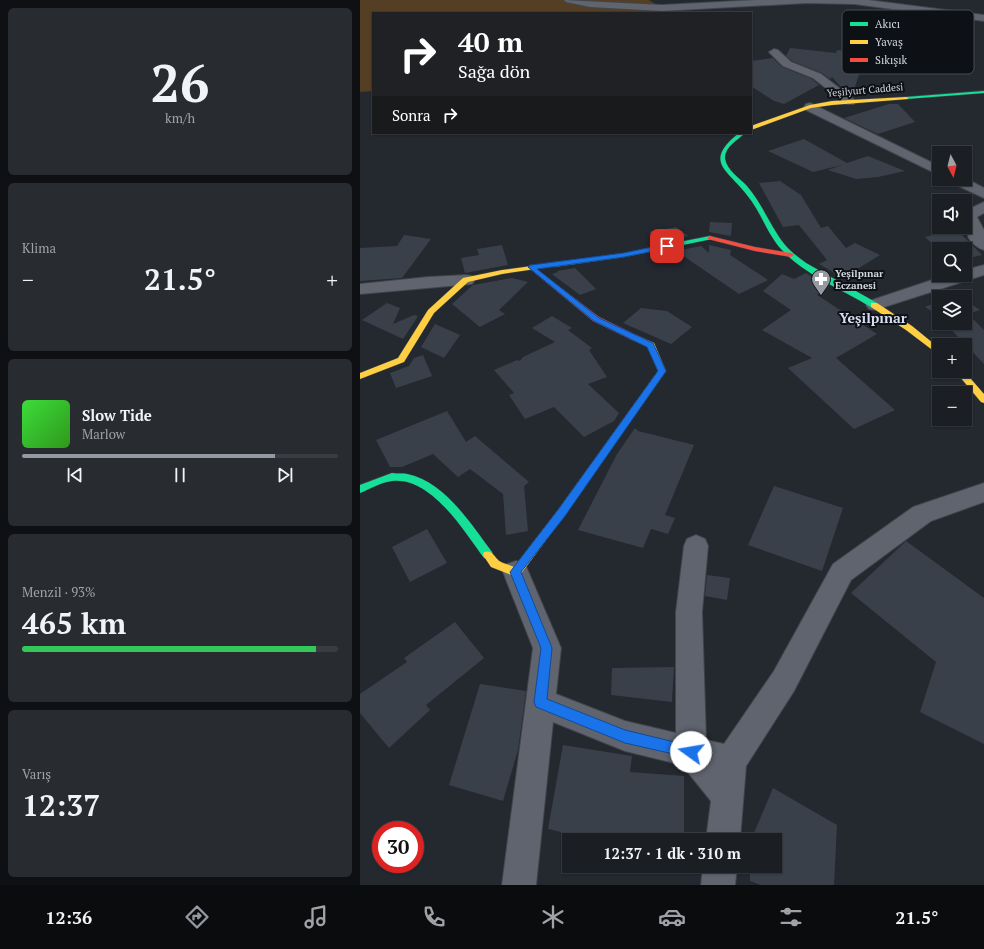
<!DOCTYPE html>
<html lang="tr">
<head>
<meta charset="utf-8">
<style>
  body { margin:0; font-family:"PT Serif",serif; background:#282b30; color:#f1f3f6; height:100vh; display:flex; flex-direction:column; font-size:15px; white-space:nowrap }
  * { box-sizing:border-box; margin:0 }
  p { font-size:13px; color:#a0a2a6 }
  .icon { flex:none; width:22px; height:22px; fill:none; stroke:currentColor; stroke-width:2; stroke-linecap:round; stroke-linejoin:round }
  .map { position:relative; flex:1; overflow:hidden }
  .drawer { display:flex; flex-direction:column; gap:8px; padding:8px; background:#0f1013; width:360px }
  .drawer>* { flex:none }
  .guide { position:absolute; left:12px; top:12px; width:380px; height:122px; border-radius:0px; box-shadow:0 1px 3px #0004,0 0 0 1px #393c41; background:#202124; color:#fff; overflow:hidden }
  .needle { width:26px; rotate:173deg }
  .fabs { position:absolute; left:572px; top:146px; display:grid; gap:8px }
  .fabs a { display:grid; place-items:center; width:40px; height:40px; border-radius:0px; background:#1b1e23; box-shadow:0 1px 3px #0004,0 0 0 1px #393c41; font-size:20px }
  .speed { position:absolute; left:12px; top:821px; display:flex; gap:8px; font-size:20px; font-weight:700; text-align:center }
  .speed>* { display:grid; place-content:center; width:52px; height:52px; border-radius:50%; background:#1b1e23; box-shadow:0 1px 3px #0004,0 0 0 1px #393c41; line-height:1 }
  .speed .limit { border:6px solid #d22; background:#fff; color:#111 }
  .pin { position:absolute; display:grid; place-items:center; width:34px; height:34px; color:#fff; margin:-17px; border-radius:8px; box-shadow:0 2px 6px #0006 }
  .me { position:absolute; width:44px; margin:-22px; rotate:283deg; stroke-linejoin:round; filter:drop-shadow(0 0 3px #0008) }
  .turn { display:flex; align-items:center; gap:14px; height:84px; padding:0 20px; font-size:18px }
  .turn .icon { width:52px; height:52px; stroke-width:2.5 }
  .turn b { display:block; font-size:28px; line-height:34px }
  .then { display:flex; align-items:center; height:38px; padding:0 20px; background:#0003; gap:8px; font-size:15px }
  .big { font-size:30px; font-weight:700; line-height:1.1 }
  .drawer .card { flex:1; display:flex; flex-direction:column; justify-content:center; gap:6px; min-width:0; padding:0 14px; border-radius:6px; background:#282b30 }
  .drawer .dial { align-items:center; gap:0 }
  .dial b { font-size:52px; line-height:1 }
  .song { display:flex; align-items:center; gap:12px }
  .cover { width:48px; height:48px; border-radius:6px; background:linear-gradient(135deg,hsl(120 70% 55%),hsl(110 70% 35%)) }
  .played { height:4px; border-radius:2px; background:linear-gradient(90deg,#959aa2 80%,#393c41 80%) }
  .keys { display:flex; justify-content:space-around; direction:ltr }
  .heat { display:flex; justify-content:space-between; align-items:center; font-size:22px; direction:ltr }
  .charge { height:6px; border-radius:3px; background:linear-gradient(90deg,#34c759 93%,#393c41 0) }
  .trip { position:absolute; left:202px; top:833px; width:220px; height:40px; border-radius:0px; background:#1b1e23; box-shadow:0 1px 3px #0004,0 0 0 1px #393c41; font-weight:700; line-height:40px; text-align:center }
  .tabs { display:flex; height:64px; justify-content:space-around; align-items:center; background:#0b0c0e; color:#a0a2a6 }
  .tabs .icon { width:28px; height:28px }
  .tabs .on { color:#959aa2 }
  .tabs b { font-size:18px; color:#f1f3f6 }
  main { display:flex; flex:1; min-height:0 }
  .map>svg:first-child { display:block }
</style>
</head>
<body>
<main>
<section class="drawer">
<div class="card dial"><b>26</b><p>km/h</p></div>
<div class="card"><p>Klima</p>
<div class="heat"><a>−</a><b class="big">21.5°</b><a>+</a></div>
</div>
<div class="card">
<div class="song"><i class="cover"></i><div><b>Slow Tide</b><p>Marlow</p></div></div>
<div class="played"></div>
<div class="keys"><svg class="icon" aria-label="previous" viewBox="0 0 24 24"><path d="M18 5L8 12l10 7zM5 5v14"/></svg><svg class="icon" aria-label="pause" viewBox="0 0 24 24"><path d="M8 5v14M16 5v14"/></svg><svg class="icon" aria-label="next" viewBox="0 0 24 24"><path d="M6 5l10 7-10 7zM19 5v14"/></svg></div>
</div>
<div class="card"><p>Menzil · 93%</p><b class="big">465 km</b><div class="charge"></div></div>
<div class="card"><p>Varış</p><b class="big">12:37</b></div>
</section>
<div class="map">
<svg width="624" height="885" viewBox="0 0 624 885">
  <rect width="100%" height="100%" fill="#24282f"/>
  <polygon fill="#543f25" points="0,0 289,0 309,13 13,13 13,91 0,92"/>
  <g fill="#3a404a">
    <polygon points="430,48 476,53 477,50 506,53 495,87 481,87 472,77 470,79 462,73 432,61 426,56"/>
    <polygon points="413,58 422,67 452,79 459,85 424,104 414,101 391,86 391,61"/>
    <polygon points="529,104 538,104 555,122 518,134 484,118"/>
    <polygon points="444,139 487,163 508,156 545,171 518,177 496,179 468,170 482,165 453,172 408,151"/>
    <polygon points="420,181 441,195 461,228 468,226 486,248 495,243 520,255 483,278 459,264 467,260 439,225 423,227 399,183"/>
    <polygon points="350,222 372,223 371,236 349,232"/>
    <polygon points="316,227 328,236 302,241 289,232"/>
    <polygon points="596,229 622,255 605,259 605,249 579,250 565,237"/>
    <polygon points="44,235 71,239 42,278 0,281 0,248 37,246"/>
    <polygon points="142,245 148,265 105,273 101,258 119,255 117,249"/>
    <polygon points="349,245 371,250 370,255 408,280 379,294 316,251 341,246 349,253"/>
    <polygon points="215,268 236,289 220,295 192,274 198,272 197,271"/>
    <polygon points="446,273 469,287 457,295 517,334 476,358 535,410 494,429 428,368 452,358 402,330 431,310 403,291 422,274 434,279"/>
    <polygon points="152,278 168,282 139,310 145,314 120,327 92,304 113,285"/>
    <polygon points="605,300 620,310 608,314 624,330 624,364 585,323 605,323"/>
    <polygon points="579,301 579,316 565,307"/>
    <polygon points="27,303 40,308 33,324 54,315 58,316 43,339 2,320"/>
    <polygon points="281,308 307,311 332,327 311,344 263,323"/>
    <polygon points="192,316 212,328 208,330 232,348 229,350 247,377 228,384 259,413 254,421 224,437 194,407 165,419 149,395 154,393 134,370 157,360 160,361 163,357 195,342 172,328"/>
    <polygon points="75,324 100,335 84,358 61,347"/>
    <polygon points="63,355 72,376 36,388 30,373 49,366 54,358"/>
    <polygon points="87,411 106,442 115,436 169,482 164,486 168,531 146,535 143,494 110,469 98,477 73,454 42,467 30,467 16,440"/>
    <polygon points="275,428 278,431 334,445 305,515 315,518 308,534 291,529 283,548 218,530 257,454"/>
    <polygon points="414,486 483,508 462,571 388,545"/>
    <polygon points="67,529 87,563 50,582 32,547"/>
    <polygon points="546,541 624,598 624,744 560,712 576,662 491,593"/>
    <polygon points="347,575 370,578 367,600 345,596"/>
    <polygon points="95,622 124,658 66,705 70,710 29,748 0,713 0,694 47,662 44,658"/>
    <polygon points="314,667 312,702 251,695 252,668"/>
    <polygon points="120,684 166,691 158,750 143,801 89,785"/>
    <polygon points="203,745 272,756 270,772 324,776 324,840 235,840 188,829"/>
    <polygon points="413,788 477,825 474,885 401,885 390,881 390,866 415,866 415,840 391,840"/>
  </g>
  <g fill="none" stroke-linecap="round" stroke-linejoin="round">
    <g stroke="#41454a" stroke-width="2">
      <g id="street">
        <polygon points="204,0 302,5 396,0 508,0 624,15 624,21 494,4 447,3 302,11 230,7 206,2"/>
        <polygon points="414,49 418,50 431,62 461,74 496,101 494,104 486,104 453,78 423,66 409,52"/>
        <polygon points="450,103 579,166 579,175 446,110 444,107 446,104"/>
        <polygon points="605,178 624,188 624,198 590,182 588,179"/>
        <path d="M624,202V213L617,217L624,230V250C617,248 612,243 608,237L609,232L605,224V211Z"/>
        <polygon points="624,265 624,275 515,310 509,309 506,305 509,301 581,277 589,275 605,275 605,270"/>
        <polygon points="106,275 112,276 115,280 112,284 0,294 0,284 68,277"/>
        <polygon points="624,483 624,502 571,521 491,580 434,691 386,766 380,840 346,840 351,801 322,765 265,751 193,722 176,885 142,885 173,648 143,572 147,564 156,561 165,564 201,648 196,694 265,721 316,733 316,612 324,546 327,539 336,535 345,539 348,546 342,612 346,740 364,744 414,671 473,564 553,507"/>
        <polygon points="343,866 377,866 375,885 341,885"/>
      </g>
    </g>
    <g stroke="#41454a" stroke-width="1">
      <g id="fast">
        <polygon points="624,91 624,93 546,99 544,98 546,97"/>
        <path d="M379,133H385C378,140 364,147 365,159C367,170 379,178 386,185C402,203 410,226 425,245C431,252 438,257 446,263L517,303V307H511C481,289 445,275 421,249C407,233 401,212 387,195C367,169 343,162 379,133Z"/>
        <polygon points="350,236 352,237 352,239 264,257 194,267 191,265 194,263 264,253"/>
        <path d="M32,473C37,474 43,473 47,474C85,482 110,523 132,552L133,555L132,558L128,559L124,558C104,531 71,476 32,481C21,482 10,489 0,493V485Z"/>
      </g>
    </g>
    <g stroke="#41454a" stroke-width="1">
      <g id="slow">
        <polygon points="546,97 548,98 548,99 472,105 451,108 391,130 391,126 450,105 472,101"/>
        <polygon points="194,263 196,264 196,266 142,274 108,282 74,313 44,362 0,379 0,373 38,358 68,310 103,278 142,270"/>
        <polygon points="511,303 517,303 552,326 579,348 579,355 546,330 511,307"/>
        <path d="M270,335H276L294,343L306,371L204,516L160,575L156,577L131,567L123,555L124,552C133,549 134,558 141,562C145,564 150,565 154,567L198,510L298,371L288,347L270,339L269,337Z"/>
        <polygon points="595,371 604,371 624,394 624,403 621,402"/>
      </g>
    </g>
    <g stroke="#41454a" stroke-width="1">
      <g id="jam">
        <polygon points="350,236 395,247 431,253 434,255 431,257 395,251 348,239 348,237"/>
        <polygon points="171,265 239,317 276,335 277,337 276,339 270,339 233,321 169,268 169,266"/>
      </g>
    </g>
    <use href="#street" fill="#5f646f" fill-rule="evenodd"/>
    <use href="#fast" fill="#16e098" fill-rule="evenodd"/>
    <use href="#slow" fill="#ffcf43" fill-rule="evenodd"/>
    <use href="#jam" fill="#f24e42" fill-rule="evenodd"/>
  </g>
  <polygon fill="#1a73e8" stroke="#114b97" points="307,244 309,245 309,248 264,257 177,269 239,318 293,343 306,371 205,516 161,572 192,648 187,699 265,730 331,746 336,747 337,752 336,756 331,758 265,743 176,707 174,702 181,648 150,572 198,510 298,371 287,347 234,321 168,267 171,265 264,253"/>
  <defs>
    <g id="pharmacy-pin" transform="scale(1)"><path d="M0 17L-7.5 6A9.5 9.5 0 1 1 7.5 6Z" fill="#959aa2" stroke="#0d1015"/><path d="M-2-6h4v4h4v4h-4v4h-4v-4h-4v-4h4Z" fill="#fff"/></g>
  </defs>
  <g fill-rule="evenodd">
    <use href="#pharmacy-pin" x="461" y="279"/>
  </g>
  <g text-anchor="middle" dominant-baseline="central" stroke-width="4" stroke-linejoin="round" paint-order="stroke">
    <g font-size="10" fill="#d2d8e0" stroke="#0d1015">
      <text transform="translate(505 90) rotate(-5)">Yeşilyurt Caddesi</text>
    </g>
    <g font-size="10" font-weight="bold" fill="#d2d8e0" stroke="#0d1015" text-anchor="start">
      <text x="475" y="273">Yeşilpınar<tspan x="475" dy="12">Eczanesi</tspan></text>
    </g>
    <g font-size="14" font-weight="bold" fill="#d5dff0" stroke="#0d1015">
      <text x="513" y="317">Yeşilpınar</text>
    </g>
  </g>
  <rect x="482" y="10" width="132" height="64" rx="6" fill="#0d1015" stroke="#484c52" stroke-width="1"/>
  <rect x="490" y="22" width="18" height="4" fill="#16e098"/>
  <rect x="490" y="40" width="18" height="4" fill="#ffcf43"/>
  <rect x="490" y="58" width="18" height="4" fill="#f24e42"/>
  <g font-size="11" fill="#d2d8e0">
    <text x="515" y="28">Akıcı</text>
    <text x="515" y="46">Yavaş</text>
    <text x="515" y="64">Sıkışık</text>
  </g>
</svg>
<div class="fabs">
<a><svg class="needle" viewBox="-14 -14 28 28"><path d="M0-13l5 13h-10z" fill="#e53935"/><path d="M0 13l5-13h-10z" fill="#a0a2a6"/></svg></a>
<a><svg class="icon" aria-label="sound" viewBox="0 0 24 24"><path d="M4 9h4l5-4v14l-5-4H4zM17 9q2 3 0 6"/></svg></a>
<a><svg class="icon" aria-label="search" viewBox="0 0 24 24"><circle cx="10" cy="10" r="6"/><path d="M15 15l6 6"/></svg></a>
<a><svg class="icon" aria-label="layers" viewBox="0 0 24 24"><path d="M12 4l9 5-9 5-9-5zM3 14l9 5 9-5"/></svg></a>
<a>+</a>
<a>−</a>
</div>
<div class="speed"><div class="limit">30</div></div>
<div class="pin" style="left:307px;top:246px;background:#d93025"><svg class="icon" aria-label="arrive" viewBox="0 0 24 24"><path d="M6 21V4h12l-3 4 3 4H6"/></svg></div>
<svg class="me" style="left:331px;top:752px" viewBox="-20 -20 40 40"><circle r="19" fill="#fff"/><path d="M0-13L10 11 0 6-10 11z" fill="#1a73e8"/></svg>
<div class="trip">12:37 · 1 dk · 310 m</div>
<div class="guide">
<div class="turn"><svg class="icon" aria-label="right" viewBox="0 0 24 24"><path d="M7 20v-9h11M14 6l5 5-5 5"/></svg><div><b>40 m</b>Sağa dön</div></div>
<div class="then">Sonra<svg class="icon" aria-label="right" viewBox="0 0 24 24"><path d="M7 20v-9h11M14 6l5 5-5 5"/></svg></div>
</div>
</div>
</main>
<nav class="tabs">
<b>12:36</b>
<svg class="icon on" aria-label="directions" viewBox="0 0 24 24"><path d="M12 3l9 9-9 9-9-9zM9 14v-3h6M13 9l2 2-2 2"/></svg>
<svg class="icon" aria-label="music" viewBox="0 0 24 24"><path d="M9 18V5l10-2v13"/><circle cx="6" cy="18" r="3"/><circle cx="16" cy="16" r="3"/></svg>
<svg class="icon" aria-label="phone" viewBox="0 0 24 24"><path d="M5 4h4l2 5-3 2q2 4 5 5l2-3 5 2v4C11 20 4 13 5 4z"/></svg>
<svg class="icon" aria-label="climate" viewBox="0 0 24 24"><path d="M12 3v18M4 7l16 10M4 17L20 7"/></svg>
<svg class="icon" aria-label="car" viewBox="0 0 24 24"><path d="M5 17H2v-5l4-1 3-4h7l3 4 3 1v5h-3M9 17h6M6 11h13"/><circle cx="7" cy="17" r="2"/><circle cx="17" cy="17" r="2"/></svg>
<svg class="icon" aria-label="filters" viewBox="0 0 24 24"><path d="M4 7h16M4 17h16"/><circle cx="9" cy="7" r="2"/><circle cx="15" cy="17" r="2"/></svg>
<b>21.5°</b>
</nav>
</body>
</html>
